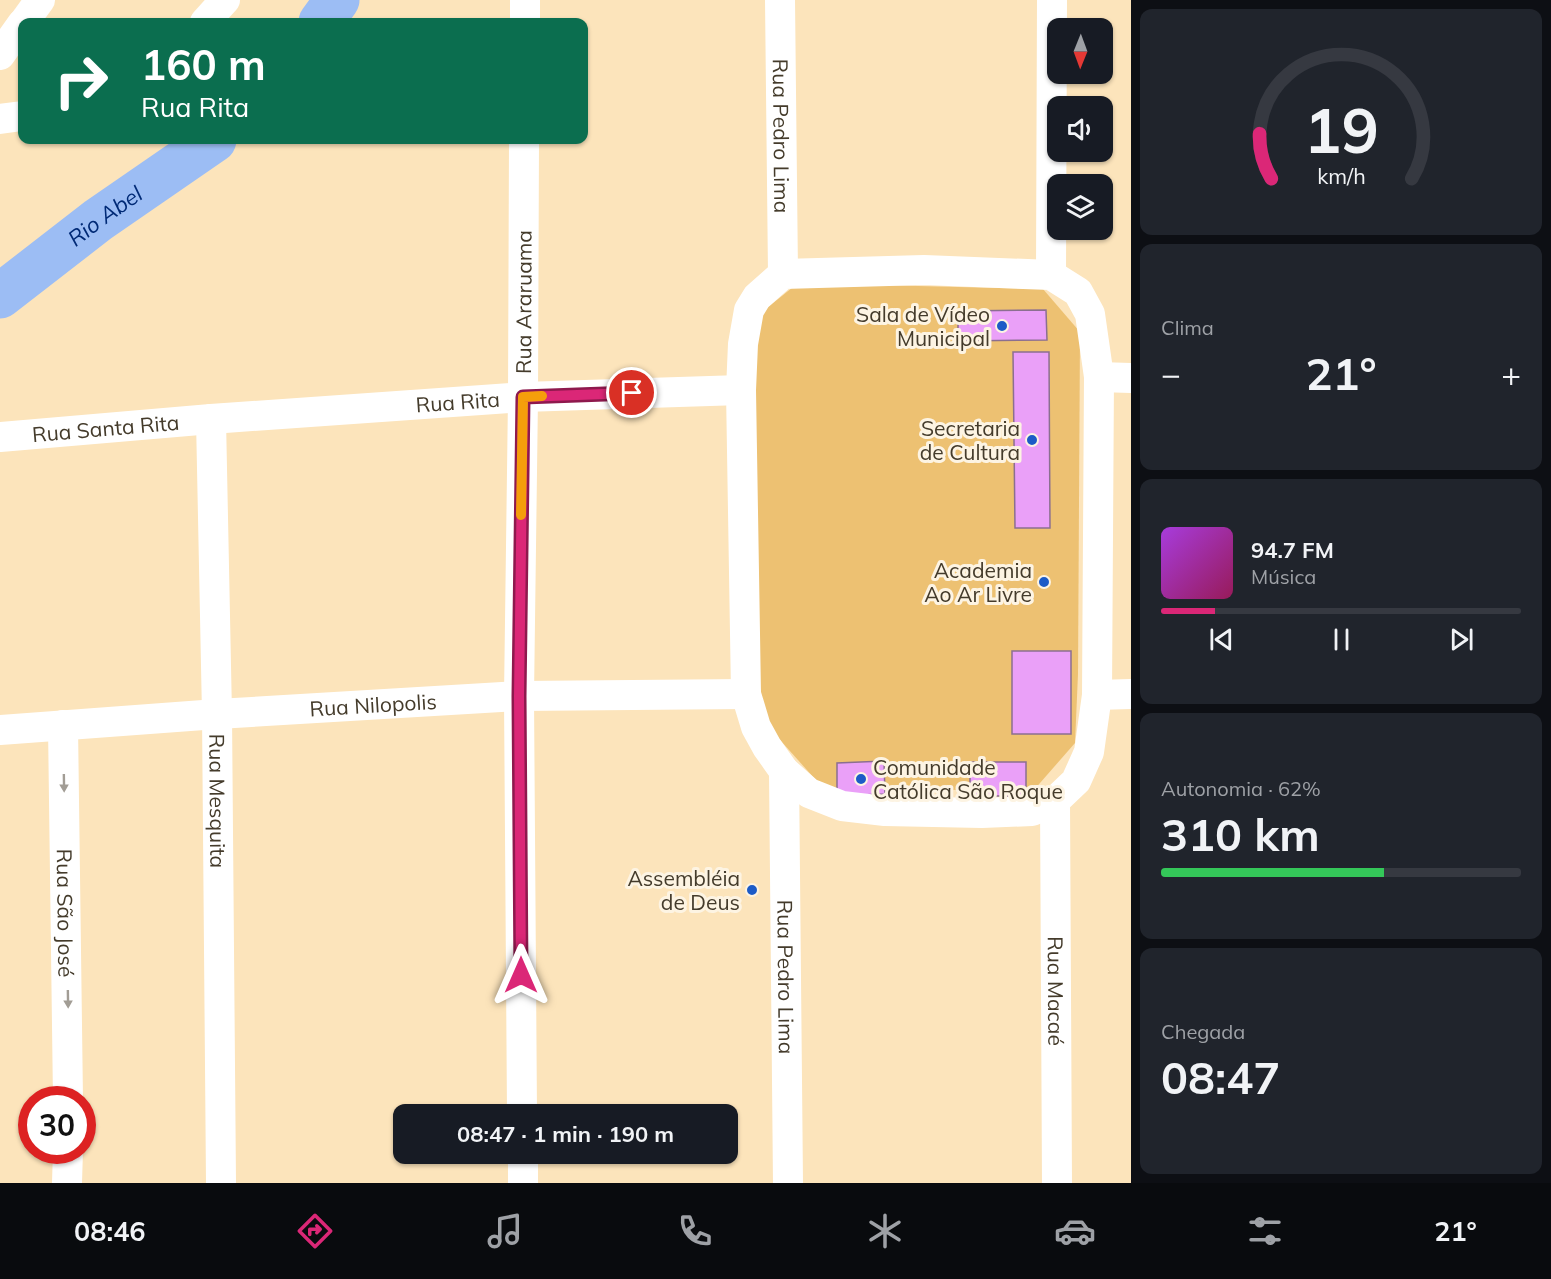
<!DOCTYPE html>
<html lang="pt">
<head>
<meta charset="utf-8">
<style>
  body { margin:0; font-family:Mulish,sans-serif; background:#20242c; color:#f1f3f6; height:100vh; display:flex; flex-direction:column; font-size:22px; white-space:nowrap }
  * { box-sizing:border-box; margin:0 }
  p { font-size:20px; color:#9ea1a6 }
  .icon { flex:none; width:33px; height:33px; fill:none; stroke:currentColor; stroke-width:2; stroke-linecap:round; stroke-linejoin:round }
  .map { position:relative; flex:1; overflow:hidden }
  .drawer { display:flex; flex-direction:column; gap:9px; padding:9px; background:#0d0f14; width:420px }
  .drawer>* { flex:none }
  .top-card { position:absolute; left:18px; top:18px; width:570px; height:126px; border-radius:12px; box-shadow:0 2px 4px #0004; background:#0b6e4f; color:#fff; overflow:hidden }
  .needle { width:39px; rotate:181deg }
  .fabs { position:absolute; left:1047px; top:18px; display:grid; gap:12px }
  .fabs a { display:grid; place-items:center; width:66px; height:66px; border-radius:12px; background:#171b24; box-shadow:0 2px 4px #0004; font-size:30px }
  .speed { position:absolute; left:18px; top:1086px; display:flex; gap:12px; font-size:30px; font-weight:700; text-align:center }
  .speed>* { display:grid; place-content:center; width:78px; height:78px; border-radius:50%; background:#171b24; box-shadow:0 2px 4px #0004; line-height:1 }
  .speed .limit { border:9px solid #d22; background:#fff; color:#111 }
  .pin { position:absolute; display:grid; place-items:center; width:51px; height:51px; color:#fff; margin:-26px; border:3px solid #fff; border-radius:50%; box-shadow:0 2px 6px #0007 }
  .me { position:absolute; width:66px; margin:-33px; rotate:0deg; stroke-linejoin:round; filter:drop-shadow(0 0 4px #0008) }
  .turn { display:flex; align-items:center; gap:21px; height:126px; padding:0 24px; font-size:27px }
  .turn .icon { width:78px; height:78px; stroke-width:2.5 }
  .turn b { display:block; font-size:42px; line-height:51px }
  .big { font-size:45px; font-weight:700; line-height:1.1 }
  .drawer .card { flex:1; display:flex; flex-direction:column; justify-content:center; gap:9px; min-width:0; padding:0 21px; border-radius:12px; background:#20242c }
  .drawer .dial { align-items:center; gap:0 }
  .dial svg { height:156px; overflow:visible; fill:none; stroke:#363941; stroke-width:7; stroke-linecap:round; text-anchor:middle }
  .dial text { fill:#f1f3f6; stroke:none }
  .song { display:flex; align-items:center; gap:18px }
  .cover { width:72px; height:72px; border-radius:9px; background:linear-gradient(135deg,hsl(280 70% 55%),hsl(330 70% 35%)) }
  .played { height:6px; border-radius:3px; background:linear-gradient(90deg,#db2777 15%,#363941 15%) }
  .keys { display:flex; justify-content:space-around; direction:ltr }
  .heat { display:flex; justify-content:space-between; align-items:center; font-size:33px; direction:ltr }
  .charge { height:9px; border-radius:4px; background:linear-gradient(90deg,#34c759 62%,#363941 0) }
  .trip { position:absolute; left:393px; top:1104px; width:345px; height:60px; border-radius:12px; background:#171b24; box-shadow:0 2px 4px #0004; font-weight:700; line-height:60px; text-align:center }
  .dock { display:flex; height:96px; justify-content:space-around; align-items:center; background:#090b0e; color:#9ea1a6 }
  .dock .icon { width:42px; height:42px }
  .dock .selected { color:#db2777 }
  .dock b { font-size:27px; color:#f1f3f6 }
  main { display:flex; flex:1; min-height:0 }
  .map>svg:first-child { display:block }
</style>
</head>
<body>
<main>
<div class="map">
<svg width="1131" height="1183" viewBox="0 0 1131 1183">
  <rect width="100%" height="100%" fill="#fce4bb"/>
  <polygon fill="#edc172" points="798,283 1043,289 1080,332 1078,674 1075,743 1033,791 823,788 764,722 747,592 757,316"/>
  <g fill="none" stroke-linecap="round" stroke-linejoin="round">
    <g stroke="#9cbdf4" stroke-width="45">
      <polyline points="321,22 337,0"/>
      <path id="s1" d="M0,296L98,220L214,140"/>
    </g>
  </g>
  <g fill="#eaa0f8" stroke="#8b6f90" stroke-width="1.5">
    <polygon points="1046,310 1047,340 958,341 958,311"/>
    <polygon points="1013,352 1049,352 1050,528 1015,528"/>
    <rect x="1012" y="651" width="59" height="83"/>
    <polygon points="884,761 885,794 837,796 837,763"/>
    <rect x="970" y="762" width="56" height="34"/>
  </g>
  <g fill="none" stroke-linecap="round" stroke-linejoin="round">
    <g stroke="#fff" stroke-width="30">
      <path id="s2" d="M780,0L783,274"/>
      <polyline points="24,22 40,0"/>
      <polyline points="205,22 225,0"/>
      <polyline points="525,22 525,0"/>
      <polyline points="0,55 22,24"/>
      <polyline points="0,119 22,116"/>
      <polygon points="924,270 1051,275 1078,292 1090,314 1099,377 1097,695 1089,752 1076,781 1055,801 1032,811 982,813 885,811 842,806 809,793 784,771 767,747 756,727 746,694 741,390 743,344 749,310 757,297 783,274"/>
      <polyline points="1051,275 1052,0"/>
      <polyline points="1099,377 1131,378"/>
      <path id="s3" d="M211,419L217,714L221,1183"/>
      <path id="s4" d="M0,437L211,419L523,397L741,390"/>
      <polyline points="1097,695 1131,694"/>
      <path id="s5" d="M63,725L68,1100"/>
      <path id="s6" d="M0,730L217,714L519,696L746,694"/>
      <path id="s7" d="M784,771L788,1183"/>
      <path id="s8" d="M1055,801L1057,1183"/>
      <path id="s9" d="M522,1114L519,696L523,397L524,140"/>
      <polyline points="523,1154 523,1183"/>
      <polyline points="67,1183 68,1150"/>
    </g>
  </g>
  <defs><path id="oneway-solid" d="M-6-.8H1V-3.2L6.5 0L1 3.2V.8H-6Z" transform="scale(1.5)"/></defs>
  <g fill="#a29d95">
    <use href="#oneway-solid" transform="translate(64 783) rotate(89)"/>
    <use href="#oneway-solid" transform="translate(68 999) rotate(89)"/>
  </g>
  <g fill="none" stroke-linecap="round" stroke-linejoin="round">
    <g stroke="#8e194d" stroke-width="15">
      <polyline id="route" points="521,975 519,696 523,397 632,393"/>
    </g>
    <use href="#route" stroke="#db2777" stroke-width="10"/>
    <polyline stroke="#f59e0b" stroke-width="10" points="521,515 523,397 542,396"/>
  </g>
  <g fill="#1c5bc7" stroke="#fdf4e3" stroke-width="2">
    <circle cx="1002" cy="326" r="6"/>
    <circle cx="1032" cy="440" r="6"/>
    <circle cx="1044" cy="582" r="6"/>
    <circle cx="861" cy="779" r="6"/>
    <circle cx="752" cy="890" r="6"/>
  </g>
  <g text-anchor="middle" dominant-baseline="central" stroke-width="6" stroke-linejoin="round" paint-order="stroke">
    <g font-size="21" fill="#443b2b" stroke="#fdf4e3">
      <text stroke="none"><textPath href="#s2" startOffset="136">Rua Pedro Lima</textPath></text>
      <text stroke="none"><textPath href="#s9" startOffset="812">Rua Araruama</textPath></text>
      <text stroke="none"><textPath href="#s4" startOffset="459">Rua Rita</textPath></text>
      <text stroke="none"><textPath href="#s4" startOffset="106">Rua Santa Rita</textPath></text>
      <text stroke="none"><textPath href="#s6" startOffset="374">Rua Nilopolis</textPath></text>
      <text stroke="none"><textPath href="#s3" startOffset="382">Rua Mesquita</textPath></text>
      <text stroke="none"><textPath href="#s5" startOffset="188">Rua São José</textPath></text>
      <text stroke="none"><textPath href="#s7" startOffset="206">Rua Pedro Lima</textPath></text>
      <text stroke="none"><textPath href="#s8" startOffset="190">Rua Macaé</textPath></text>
    </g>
    <g font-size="21" fill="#443b2b" stroke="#fdf4e3" text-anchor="end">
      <text x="990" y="314">Sala de Vídeo<tspan x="990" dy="24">Municipal</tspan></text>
      <text x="1020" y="428">Secretaria<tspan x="1020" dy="24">de Cultura</tspan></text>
      <text x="1032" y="570">Academia<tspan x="1032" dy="24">Ao Ar Livre</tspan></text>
      <text x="873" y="767" text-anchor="start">Comunidade<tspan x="873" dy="24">Católica São Roque</tspan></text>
      <text x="740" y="878">Assembléia<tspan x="740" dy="24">de Deus</tspan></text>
    </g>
    <g font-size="22" font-style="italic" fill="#002a76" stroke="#fdf4e3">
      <text stroke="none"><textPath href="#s1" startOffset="132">Rio Abel</textPath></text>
    </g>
  </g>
</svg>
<div class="fabs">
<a><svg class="needle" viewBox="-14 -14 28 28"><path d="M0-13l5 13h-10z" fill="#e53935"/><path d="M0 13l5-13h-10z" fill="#9ea1a6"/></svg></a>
<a><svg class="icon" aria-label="sound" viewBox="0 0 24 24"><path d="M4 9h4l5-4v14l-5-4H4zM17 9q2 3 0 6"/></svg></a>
<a><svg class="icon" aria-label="layers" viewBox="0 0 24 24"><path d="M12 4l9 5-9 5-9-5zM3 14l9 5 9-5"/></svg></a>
</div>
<div class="speed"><div class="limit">30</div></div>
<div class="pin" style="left:632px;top:393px;background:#d93025"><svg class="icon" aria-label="arrive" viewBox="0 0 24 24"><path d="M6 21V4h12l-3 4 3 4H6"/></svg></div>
<svg class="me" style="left:521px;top:975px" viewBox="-20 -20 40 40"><path d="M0-17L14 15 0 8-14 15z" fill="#db2777" stroke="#fff" stroke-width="4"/></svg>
<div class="trip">08:47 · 1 min · 190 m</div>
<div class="top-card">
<div class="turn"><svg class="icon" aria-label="right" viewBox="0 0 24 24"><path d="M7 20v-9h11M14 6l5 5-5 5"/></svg><div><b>160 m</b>Rua Rita</div></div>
</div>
</div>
<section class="drawer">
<div class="card dial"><svg viewBox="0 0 100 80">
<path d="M14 69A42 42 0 1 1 86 69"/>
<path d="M14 69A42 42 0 0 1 8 46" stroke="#db2777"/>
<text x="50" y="56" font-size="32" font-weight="700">19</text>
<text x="50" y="72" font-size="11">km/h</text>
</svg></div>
<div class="card"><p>Clima</p>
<div class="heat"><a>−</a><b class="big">21°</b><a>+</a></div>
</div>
<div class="card">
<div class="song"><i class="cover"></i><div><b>94.7 FM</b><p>Música</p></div></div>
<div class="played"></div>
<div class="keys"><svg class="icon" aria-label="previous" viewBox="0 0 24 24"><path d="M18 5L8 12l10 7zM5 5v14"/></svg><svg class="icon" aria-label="pause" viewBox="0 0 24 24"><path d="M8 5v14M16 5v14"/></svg><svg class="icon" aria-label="next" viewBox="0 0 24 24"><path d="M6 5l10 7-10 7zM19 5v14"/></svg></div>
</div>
<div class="card"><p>Autonomia · 62%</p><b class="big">310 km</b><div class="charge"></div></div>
<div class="card"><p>Chegada</p><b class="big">08:47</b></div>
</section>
</main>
<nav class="dock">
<b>08:46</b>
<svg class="icon selected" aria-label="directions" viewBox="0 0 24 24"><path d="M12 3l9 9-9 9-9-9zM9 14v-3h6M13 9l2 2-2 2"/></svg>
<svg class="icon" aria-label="music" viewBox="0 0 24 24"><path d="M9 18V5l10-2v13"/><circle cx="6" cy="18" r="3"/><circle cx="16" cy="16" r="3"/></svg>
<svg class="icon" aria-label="phone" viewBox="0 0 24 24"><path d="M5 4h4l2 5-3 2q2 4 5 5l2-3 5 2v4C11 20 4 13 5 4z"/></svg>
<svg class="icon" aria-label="climate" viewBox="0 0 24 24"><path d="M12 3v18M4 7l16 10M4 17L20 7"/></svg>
<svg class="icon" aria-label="car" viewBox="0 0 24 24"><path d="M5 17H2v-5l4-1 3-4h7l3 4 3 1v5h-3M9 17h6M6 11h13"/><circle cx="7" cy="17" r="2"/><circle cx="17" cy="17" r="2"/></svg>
<svg class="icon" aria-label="filters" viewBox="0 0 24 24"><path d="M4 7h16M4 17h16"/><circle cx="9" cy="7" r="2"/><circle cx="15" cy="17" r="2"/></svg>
<b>21°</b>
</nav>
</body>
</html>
